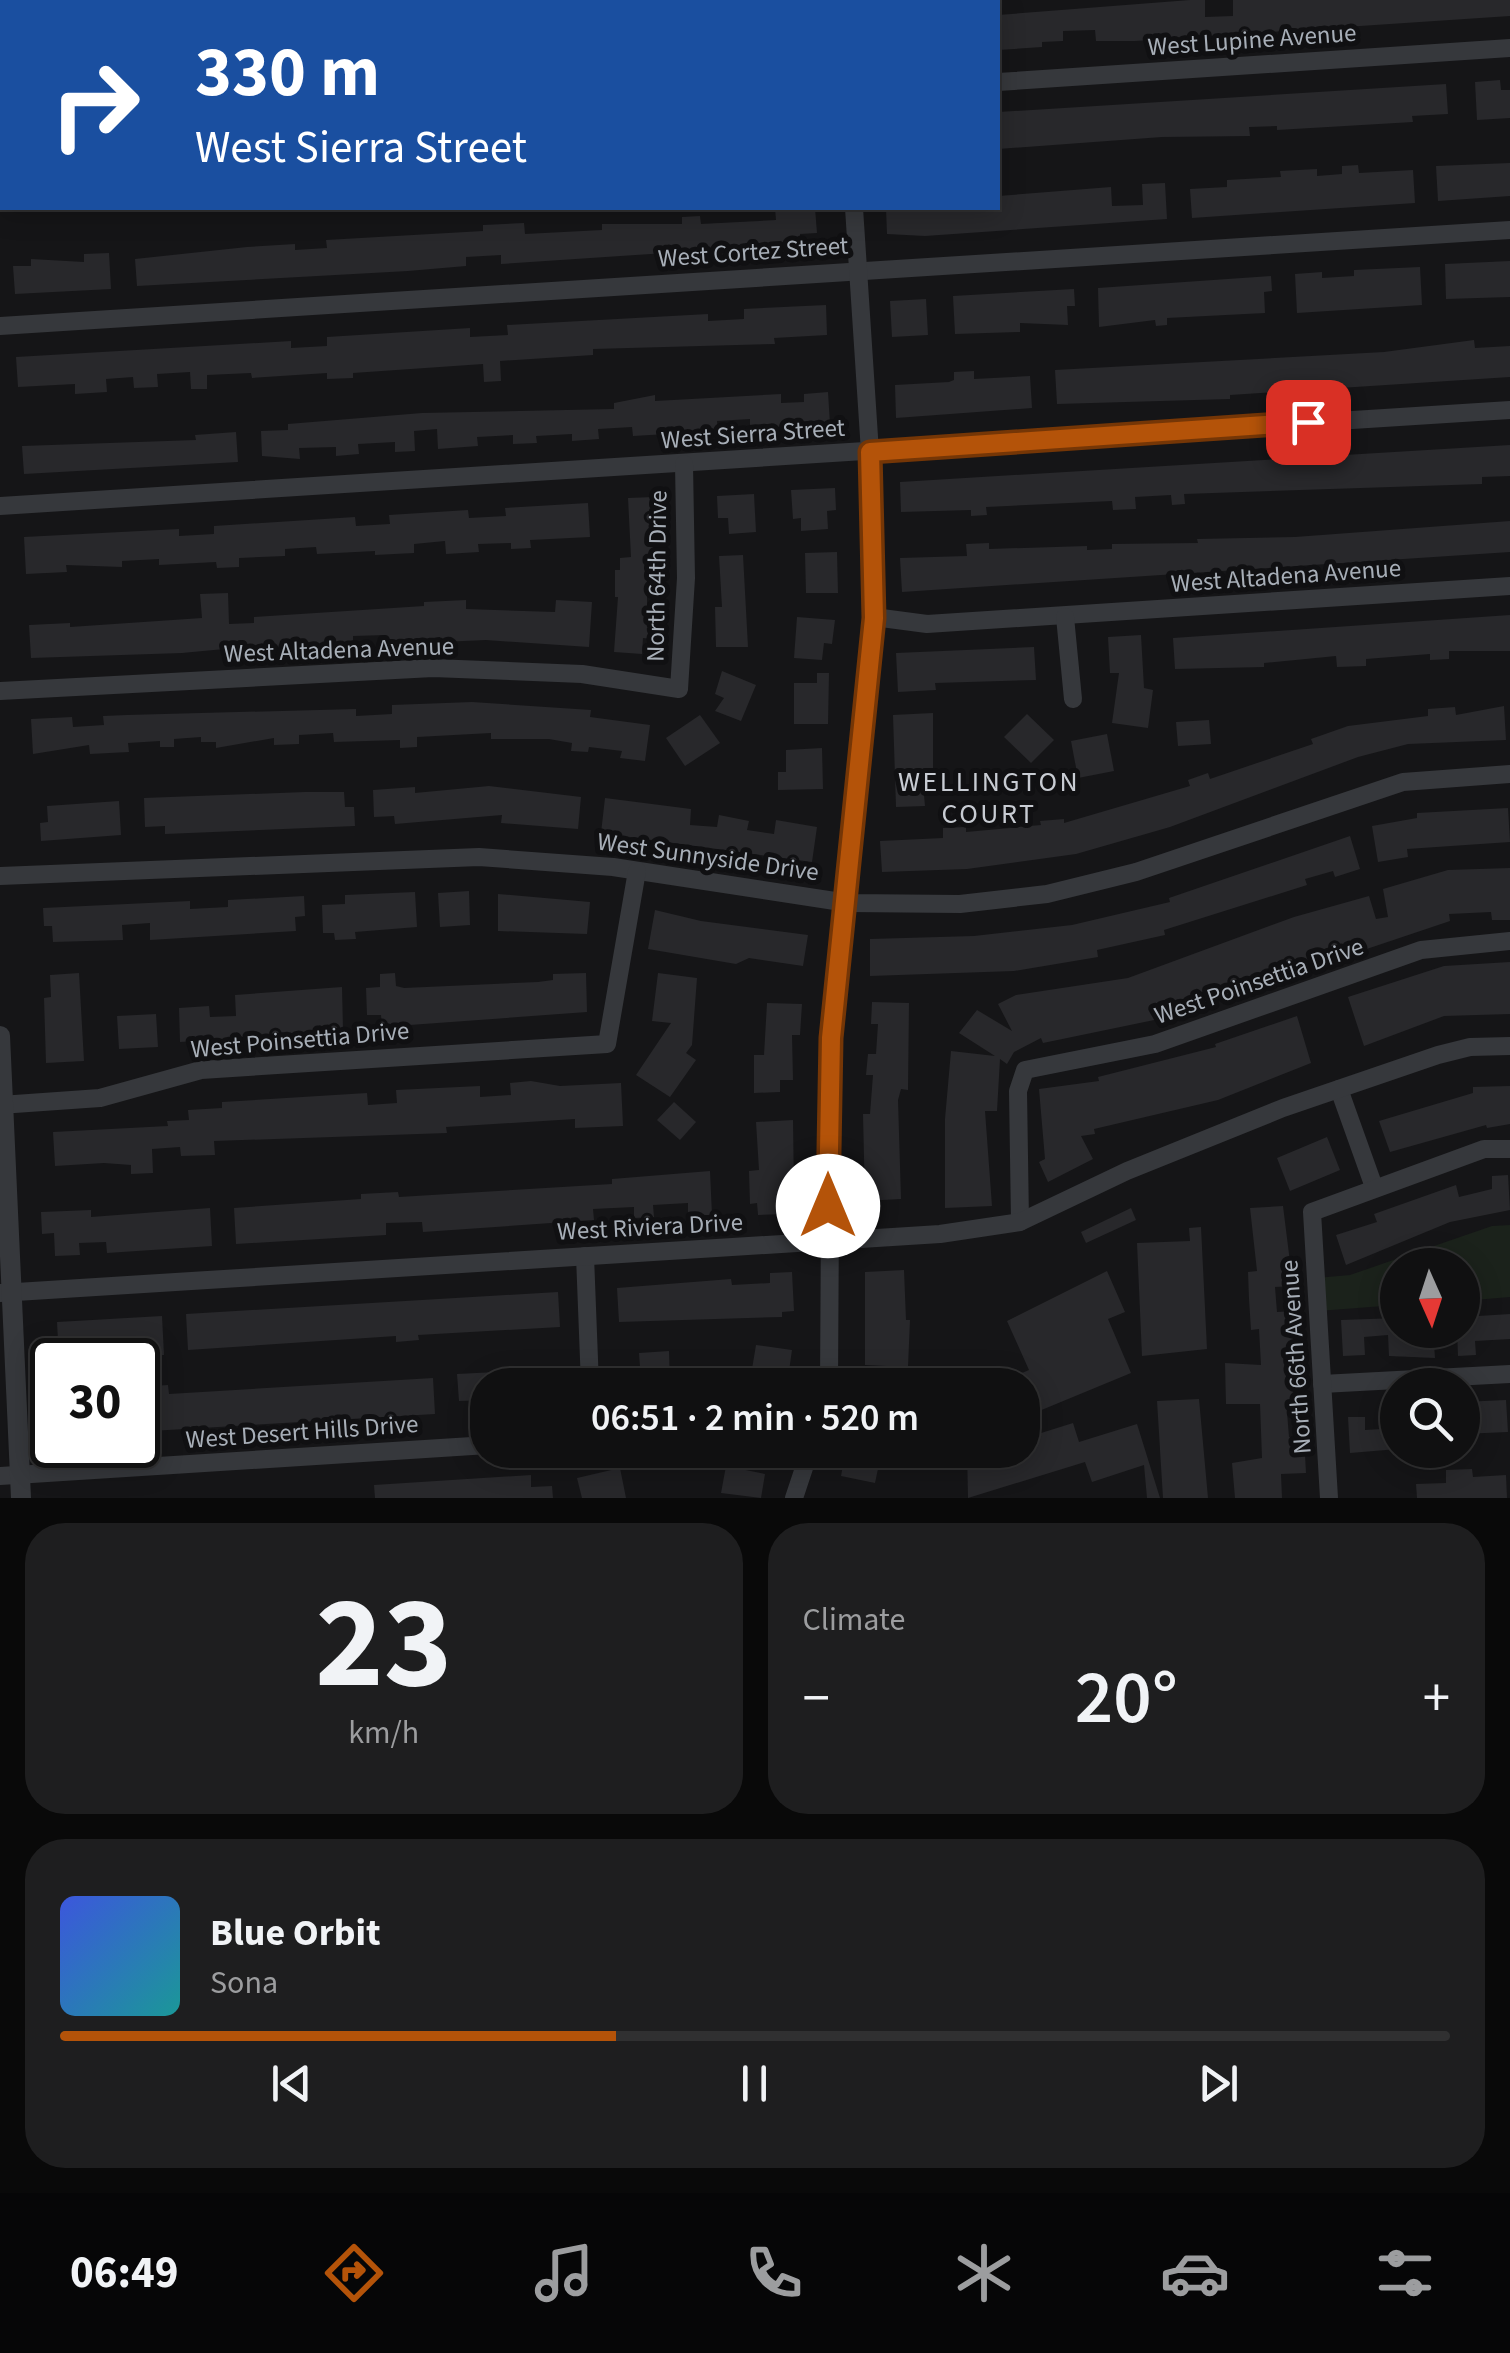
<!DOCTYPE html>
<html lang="en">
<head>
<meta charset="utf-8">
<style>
  body { margin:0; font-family:"Source Sans 3",sans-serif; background:#1e1e1f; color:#f1f3f6; height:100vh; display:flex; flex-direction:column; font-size:38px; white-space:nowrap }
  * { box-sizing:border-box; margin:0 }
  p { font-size:32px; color:#9c9d9f }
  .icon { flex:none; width:55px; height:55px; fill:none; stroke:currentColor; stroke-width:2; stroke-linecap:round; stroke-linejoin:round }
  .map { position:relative; height:1498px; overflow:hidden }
  .drawer { display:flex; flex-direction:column; gap:25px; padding:25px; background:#090909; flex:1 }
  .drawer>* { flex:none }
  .hud { position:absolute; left:0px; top:0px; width:1000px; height:210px; box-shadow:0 5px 25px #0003,0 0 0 2px #303031; background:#1a4fa0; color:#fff; overflow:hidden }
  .needle { width:65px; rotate:177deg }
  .fabs { position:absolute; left:1380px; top:1248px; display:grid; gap:20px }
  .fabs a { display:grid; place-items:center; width:100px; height:100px; border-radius:50%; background:#101011; box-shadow:0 5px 25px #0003,0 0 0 2px #303031; font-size:50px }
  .speed { position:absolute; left:30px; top:1338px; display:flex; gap:20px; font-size:50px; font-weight:700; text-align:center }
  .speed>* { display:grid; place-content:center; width:130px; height:130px; border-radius:50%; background:#101011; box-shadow:0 5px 25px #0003,0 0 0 2px #303031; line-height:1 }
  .speed .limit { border:5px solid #111; border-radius:15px; background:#fff; color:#111 }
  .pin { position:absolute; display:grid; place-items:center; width:85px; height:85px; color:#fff; margin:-42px; border-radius:20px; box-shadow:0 5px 15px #0006 }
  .me { position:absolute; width:110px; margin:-55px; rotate:0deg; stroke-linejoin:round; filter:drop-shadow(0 0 8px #0008) }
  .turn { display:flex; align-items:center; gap:35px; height:210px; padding:0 30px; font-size:45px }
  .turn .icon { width:130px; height:130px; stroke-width:2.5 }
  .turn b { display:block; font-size:70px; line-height:85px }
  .big { font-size:75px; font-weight:600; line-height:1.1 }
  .drawer .card { flex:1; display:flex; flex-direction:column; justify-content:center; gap:15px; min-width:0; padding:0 35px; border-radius:40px; background:#1e1e1f }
  .drawer .dial { align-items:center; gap:0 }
  .dial b { font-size:130px; line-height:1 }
  .song { display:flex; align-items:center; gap:30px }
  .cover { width:120px; height:120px; border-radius:15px; background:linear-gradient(135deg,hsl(230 70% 55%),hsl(180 70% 35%)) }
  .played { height:10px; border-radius:5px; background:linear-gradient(90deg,#b45309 40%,#303031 40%) }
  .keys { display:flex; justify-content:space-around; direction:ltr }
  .heat { display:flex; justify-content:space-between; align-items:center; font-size:55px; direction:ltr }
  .drawer .tiles { flex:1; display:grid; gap:25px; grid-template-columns:1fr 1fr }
  .card:last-child { grid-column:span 2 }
  .trip { position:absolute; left:470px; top:1368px; width:570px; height:100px; border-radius:40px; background:#101011; box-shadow:0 5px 25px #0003,0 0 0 2px #303031; font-weight:600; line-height:100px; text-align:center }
  .dock { display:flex; height:160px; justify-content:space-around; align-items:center; background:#060607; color:#9c9d9f }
  .dock .icon { width:70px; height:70px }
  .dock .active { color:#b45309 }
  .dock b { font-size:45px; color:#f1f3f6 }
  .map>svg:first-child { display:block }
</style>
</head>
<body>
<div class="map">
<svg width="1510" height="1498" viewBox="0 0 1510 1498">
  <rect width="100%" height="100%" fill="#151517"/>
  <polygon fill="#1b221b" points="1510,1225 1510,1297 1463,1301 1462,1265 1398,1265 1397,1305 1318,1311 1316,1278 1350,1275 1492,1226"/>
  <g fill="#28282b">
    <polygon points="1190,0 1205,0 1205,17 1233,16 1233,0 1510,0 1510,16 1135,41 1096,41 1095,30 1063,31 1063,41 1042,42 1042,47 998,50 998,15"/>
    <polygon points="1500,80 1501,90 1510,90 1510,118 1477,120 1475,82"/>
    <polygon points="1446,84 1448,114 1412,116 1413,122 1277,130 1277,126 1249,127 1250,136 1162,137 998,149 998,112"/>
    <polygon points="1510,163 1510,196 1438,201 1436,166"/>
    <polygon points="1358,165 1359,173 1413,170 1415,203 1192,218 1190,189 1227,187 1227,180 1281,177 1280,171 1317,169 1317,176 1342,174 1342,166"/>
    <polygon points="1165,183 1167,219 925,236 887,234 886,208 998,208 998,196 1111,187 1112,206 1143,205 1142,184"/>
    <polygon points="775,208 815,208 817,233 800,234 800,244 501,264 501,255 466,257 466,266 408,271 137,286 135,259 247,247 295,244 295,250 327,248 326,240 483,231 483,225 524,223 525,234 602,230 602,224 682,224 682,217 700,216 701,224 776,220"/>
    <polygon points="109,253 111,289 15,294 13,266 31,266 31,259 84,262 84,254"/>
    <polygon points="1510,261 1510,297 1446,299 1445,264"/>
    <polygon points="1420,267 1422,305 1297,313 1295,274 1322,272 1322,278 1354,276 1354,270"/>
    <polygon points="1271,276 1272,291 1264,292 1265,313 1167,318 1167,325 1156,326 1155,320 1099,327 1098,288"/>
    <polygon points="1074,289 1075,306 1067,306 1068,325 1020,323 1020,332 955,334 953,296"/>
    <polygon points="926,299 928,335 892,337 890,301"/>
    <polygon points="826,305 827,335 774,338 775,344 593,349 593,355 500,361 501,381 484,382 483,364 353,373 353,378 327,379 327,373 252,378 251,373 207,375 207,389 191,389 190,372 157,374 158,387 134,388 133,377 106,379 107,392 75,394 75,384 18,387 16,357 291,341 291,348 327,346 327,337 470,328 470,337 508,335 507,325 708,314 708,321 744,319 744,309"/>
    <polygon points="1474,340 1475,348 1510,346 1510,377 1230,395 1230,399 1057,404 1055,370 1384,352"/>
    <polygon points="974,371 974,379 1030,376 1032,408 896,418 895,385 949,382 954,380 954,372"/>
    <polygon points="828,392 830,424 750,429 750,419 717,421 718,431 633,436 632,427 598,429 599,439 572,441 572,434 536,436 537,443 513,444 513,435 477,437 478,446 438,449 437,429 414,431 415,451 395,452 395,442 358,444 359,454 336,456 336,447 299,448 300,459 262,456 261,431 288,430 288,424 422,413 614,409 614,403 655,395 655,401 781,394 781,403 804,402 804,394"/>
    <polygon points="236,432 238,462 24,474 22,446 196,440 195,435"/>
    <polygon points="1510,445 1510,476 1482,477 1482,484 1184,494 1185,504 1172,505 1171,495 1135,497 1136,509 1113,510 1112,501 986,507 987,515 971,516 971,510 901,512 900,482"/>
    <polygon points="835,488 836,510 827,511 828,529 801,531 801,518 793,519 791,490"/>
    <polygon points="754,494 756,532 729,534 728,518 718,518 717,496"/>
    <polygon points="654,497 656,580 647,580 647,615 653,615 652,639 643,638 642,654 614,652 618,597 615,597 615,570 620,570 620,558 631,557 628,498"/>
    <polygon points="588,503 590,537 530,540 531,548 511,549 511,543 478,544 479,552 446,554 445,541 414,544 414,553 375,555 375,551 317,554 316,547 285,549 285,556 239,558 239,567 217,568 216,562 159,565 159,559 122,561 122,567 66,565 67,572 26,574 24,537 179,529 179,536 214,534 214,526 355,517 356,526 390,524 389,515 468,510 469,518 506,516 505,508"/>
    <polygon points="1510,521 1510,552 902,592 900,558 967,556 966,544 989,543 989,549 1087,546 1087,550 1112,549 1112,544 1198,543 1197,539 1295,537"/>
    <polygon points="837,552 838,593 806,593 805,553"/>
    <polygon points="743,555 748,647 716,647 715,607 722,607 719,556"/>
    <polygon points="228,593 229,624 254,623 254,617 424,606 424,602 466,600 466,609 555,612 556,600 592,602 589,647 486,640 441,642 440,637 387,644 386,635 353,636 353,645 268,650 268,645 182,653 31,658 29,625 70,623 70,627 202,618 200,594"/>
    <polygon points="1510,615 1510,651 1449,651 1449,659 1430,660 1430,654 1366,659 1366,666 1337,667 1336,656 1264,663 1264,667 1175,669 1173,638"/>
    <polygon points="797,617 835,620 832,644 824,643 822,660 794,658"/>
    <polygon points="1141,635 1144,688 1153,690 1148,728 1112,723 1119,673 1110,673 1108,637"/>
    <polygon points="1034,647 1036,680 935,683 936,690 898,692 896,653"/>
    <polygon points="722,671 756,685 741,721 715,711 724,698 715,694"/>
    <polygon points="817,673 829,673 828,724 794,724 794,683 817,683"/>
    <polygon points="472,702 591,710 590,717 650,725 645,761 620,758 622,751 589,747 588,752 571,751 572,743 549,739 491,739 491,733 417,737 417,747 400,748 400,740 334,742 333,733 299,735 299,744 274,745 274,738 216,748 216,742 201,742 201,737 174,739 174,747 160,747 160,741 128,743 129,752 90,754 89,745 33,754 31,719 72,717 73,727 104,725 103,716 127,715 356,709 356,716 392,714 392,705"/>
    <polygon points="1504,706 1506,740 1408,744 1358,757 1170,827 1076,854 967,869 882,872 880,841 943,838 943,828 966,827 966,832 1041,825 1040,821 1064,819 1064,823 1190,786 1188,780 1208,773 1210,779 1313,744 1311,739 1348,726 1428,716 1428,709 1455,707 1456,715"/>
    <polygon points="933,713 933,794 924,795 925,806 896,807 893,715"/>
    <polygon points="1027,714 1054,740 1031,763 1004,737"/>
    <polygon points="700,715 720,743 685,766 666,738"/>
    <polygon points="1209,720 1211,744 1178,746 1176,722"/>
    <polygon points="1107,734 1114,771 1078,778 1071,741"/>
    <polygon points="822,748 823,789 778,790 778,772 786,772 786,750"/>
    <polygon points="489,786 581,797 578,829 501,823 502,815 395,824 394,816 374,817 373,790 415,787 415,793"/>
    <polygon points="305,792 344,792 345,807 354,807 355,826 165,834 165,826 145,827 144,798"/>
    <polygon points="605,798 691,809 690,825 717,827 719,815 749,821 747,830 774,834 776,820 817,827 812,862 601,833"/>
    <polygon points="119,801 121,835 41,841 40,823 48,822 47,806"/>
    <polygon points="1508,808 1510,842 1407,849 1408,857 1378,862 1372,826 1417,818 1417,813"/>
    <polygon points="1350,836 1360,869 1335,877 1333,871 1305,879 1307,885 1164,930 1165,935 1097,950 1098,957 1014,971 870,976 870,939 974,936 1072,925 1170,902 1169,898"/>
    <polygon points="1510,868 1510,920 1492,920 1491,912 1449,914 1450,921 1159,1019 1043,1043 1041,1038 1014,1052 1007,1064 1000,1059 997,1111 985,1111 992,1206 945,1208 945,1119 951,1051 995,1056 959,1033 977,1010 1012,1031 998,1004 1016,995 1128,978 1294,917 1369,896 1376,919 1388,917 1383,889 1448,870"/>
    <polygon points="469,891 470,925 440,927 438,893"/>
    <polygon points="415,892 417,927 355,932 356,939 335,940 334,933 323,933 322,905 345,904 345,895"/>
    <polygon points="498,894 590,902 587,934 498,931"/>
    <polygon points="304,896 305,916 295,917 296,931 150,940 150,923 122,925 123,940 53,942 52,926 44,926 43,908 190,901 190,909 228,907 228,900"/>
    <polygon points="655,910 701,921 808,935 803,966 749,958 736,964 648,949"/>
    <polygon points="1510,962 1510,1014 1444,1016 1364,1046 1348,997 1444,966"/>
    <polygon points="79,973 84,1061 46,1063 44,998 51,997 50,975"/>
    <polygon points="395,973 396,986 404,988 538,982 553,980 553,974 586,973 587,1012 382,1027 381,1015 367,1015 366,988 380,987 380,974"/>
    <polygon points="658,973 697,978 692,1045 686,1053 696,1060 670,1097 636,1075 671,1023 652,1021"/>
    <polygon points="342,987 343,1030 180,1042 179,1008 209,1006 210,1017 236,1016 235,995"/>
    <polygon points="872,1002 909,1003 908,1090 901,1089 898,1100 901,1199 865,1201 863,1114 870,1114 873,1075 866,1075 868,1054 876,1054 878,1024 871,1024"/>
    <polygon points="767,1003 802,1004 800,1035 792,1035 793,1080 780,1080 780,1092 754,1093 754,1055 764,1055"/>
    <polygon points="156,1014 158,1047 119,1049 117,1016"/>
    <polygon points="1297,1016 1311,1063 1218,1100 1094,1129 1095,1134 1081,1136 1093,1159 1048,1182 1039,1162 1045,1159 1039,1089 1099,1081 1098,1077 1216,1047 1215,1044"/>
    <polygon points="531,1081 560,1086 621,1083 623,1126 575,1128 575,1119 446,1127 447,1133 214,1141 215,1155 181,1156 180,1147 152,1149 153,1173 131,1174 131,1165 104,1163 55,1166 53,1132 168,1126 167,1121 189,1120 188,1110 222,1108 222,1102 367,1093 368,1105 397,1103 396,1090 480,1086 480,1097 511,1095 510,1083"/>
    <polygon points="1510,1086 1510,1124 1487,1128 1486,1125 1390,1152 1379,1121 1473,1093 1473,1087"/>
    <polygon points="674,1102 696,1122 680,1140 657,1120"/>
    <polygon points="793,1120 794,1192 786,1192 787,1214 758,1215 757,1203 750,1204 749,1171 759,1170 756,1122"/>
    <polygon points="1327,1137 1340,1170 1290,1191 1277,1158"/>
    <polygon points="710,1171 712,1215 688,1216 688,1203 653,1205 654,1217 634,1218 634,1207 593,1209 594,1220 423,1232 422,1222 386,1223 386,1235 236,1244 234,1208 361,1199 361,1194 398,1192 399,1197 612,1184 612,1179"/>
    <polygon points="1508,1175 1510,1210 1450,1222 1346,1265 1336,1235 1377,1222 1374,1214 1456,1185 1459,1197 1492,1189 1492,1176"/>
    <polygon points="1283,1206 1293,1286 1275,1287 1277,1312 1295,1311 1297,1347 1284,1348 1285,1373 1299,1372 1301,1411 1287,1412 1289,1437 1304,1436 1306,1473 1281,1474 1282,1498 1235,1498 1232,1463 1262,1458 1260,1404 1226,1404 1225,1363 1261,1365 1259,1329 1251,1330 1249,1299 1248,1272 1257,1271 1250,1208"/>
    <polygon points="210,1208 212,1246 107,1253 106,1242 79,1243 80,1255 55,1256 54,1233 42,1234 41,1212 91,1210 91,1217"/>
    <polygon points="1131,1208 1136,1220 1086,1243 1081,1232"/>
    <polygon points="1201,1227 1207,1349 1142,1356 1137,1243 1190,1241 1189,1228"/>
    <polygon points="904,1270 906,1320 910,1320 908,1367 865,1365 865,1272"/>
    <polygon points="1107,1271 1125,1312 1108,1319 1131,1373 1027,1416 1022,1385 994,1385 1029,1370 1007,1321"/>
    <polygon points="792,1272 794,1311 782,1312 782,1317 619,1322 617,1288 731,1279 732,1285 770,1283 770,1273"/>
    <polygon points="558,1292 560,1327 418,1335 419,1340 396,1342 396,1336 188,1350 186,1314"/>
    <polygon points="1510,1314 1510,1339 1475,1341 1476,1355 1458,1356 1457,1330 1462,1330 1462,1317"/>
    <polygon points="162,1316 164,1355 59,1360 57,1322"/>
    <polygon points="1398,1318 1398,1330 1433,1330 1435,1358 1389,1356 1388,1335 1364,1337 1365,1355 1343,1356 1341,1320"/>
    <polygon points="756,1345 792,1350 789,1371 780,1370 777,1385 750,1381"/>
    <polygon points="669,1351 670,1385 628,1385 627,1367 640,1367 639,1353"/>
    <polygon points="496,1372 497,1385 488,1385 488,1400 459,1401 457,1374"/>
    <polygon points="562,1372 563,1385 509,1385 509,1375"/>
    <polygon points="433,1378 435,1414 151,1431 150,1421 138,1421 138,1387 168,1385 169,1394"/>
    <polygon points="1199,1399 1208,1498 1163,1498 1157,1401"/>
    <polygon points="1506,1400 1508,1432 1462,1434 1462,1402"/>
    <polygon points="1348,1417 1365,1417 1365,1430 1398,1428 1398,1449 1350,1453"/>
    <polygon points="1073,1423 1079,1442 1137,1424 1160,1498 1147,1498 1144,1465 1092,1482 1085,1462 968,1498 967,1450 1022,1450 1022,1439"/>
    <polygon points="627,1450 668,1450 663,1465"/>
    <polygon points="846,1450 882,1450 875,1483 841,1476"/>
    <polygon points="726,1466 765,1474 761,1498 721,1493"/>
    <polygon points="620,1468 626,1498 582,1498 577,1478"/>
    <polygon points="1472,1469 1473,1477 1506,1475 1507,1498 1417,1498 1416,1484 1446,1483 1446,1470"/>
    <polygon points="531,1475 531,1487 552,1486 553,1498 375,1498 374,1485"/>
  </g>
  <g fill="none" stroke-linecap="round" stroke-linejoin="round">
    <g stroke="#36383c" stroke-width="18">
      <polyline points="840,0 840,2"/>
      <polyline points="998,82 1510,48"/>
      <polyline points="0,146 2,146"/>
      <polyline points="0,326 1510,230"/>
      <polyline points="0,506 1510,410"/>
      <polyline points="874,617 927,624 1510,586"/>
      <polyline points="1065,617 1073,699"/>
      <polyline points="0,691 433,668 582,674 679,689 686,578 684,464"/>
      <polyline points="0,876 479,857 613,867 848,903 960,904 1047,894 1136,872 1403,782 1510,774"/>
      <polyline points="1339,1089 1374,1187"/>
      <polyline points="0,1105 100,1098 201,1070 607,1044 637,871"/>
      <polyline points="1020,1222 1018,1091 1025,1070 1155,1044 1421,950 1510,941"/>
      <polyline points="585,1256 590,1385"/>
      <polyline points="0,1293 940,1234 1020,1222 1127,1171 1283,1108 1438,1055 1470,1047 1510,1046"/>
      <polyline points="1322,1384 1510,1374"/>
      <polyline points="829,1385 831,1039 874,617 870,452 854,208"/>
      <polyline points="0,1476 488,1445"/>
      <polyline points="794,1498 810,1450"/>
      <polyline points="1329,1498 1312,1212 1484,1149 1510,1149"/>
    </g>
    <polyline stroke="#36383c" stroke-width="20" points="0,1036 21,1498"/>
  </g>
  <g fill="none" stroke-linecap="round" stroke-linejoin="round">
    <g stroke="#753606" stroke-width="25">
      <polyline id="route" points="828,1206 831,1038 874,618 870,452 1308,422"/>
    </g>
    <use href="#route" stroke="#b45309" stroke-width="18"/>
  </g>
  <g text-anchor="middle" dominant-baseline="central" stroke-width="10" stroke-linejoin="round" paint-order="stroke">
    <g font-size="25" fill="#a7aeb7" stroke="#101012">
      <text transform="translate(1252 40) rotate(-4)">West Lupine Avenue</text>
      <text transform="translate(753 252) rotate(-4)">West Cortez Street</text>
      <text transform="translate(753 434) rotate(-4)">West Sierra Street</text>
      <text transform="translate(657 576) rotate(-89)">North 64th Drive</text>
      <text transform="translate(1286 576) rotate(-4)">West Altadena Avenue</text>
      <text transform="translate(339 650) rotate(-2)">West Altadena Avenue</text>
      <text transform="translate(708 857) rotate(8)">West Sunnyside Drive</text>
      <text transform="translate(1259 981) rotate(-19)">West Poinsettia Drive</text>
      <text transform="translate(300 1040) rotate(-5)">West Poinsettia Drive</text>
      <text transform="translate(650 1227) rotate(-3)">West Riviera Drive</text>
      <text transform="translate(1296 1357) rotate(-94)">North 66th Avenue</text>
      <text transform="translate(302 1432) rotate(-4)">West Desert Hills Drive</text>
    </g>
    <g font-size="28" letter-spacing="2.5" fill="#c8ccd3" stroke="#101012">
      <text x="989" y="782">WELLINGTON<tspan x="989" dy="32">COURT</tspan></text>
    </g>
  </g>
</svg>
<div class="fabs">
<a><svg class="needle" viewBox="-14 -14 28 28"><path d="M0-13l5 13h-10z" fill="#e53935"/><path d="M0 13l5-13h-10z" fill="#9c9d9f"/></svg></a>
<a><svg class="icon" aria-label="search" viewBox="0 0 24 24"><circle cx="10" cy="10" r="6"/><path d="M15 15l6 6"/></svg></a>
</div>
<div class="speed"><div class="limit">30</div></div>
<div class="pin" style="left:1308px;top:422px;background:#d93025"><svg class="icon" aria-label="arrive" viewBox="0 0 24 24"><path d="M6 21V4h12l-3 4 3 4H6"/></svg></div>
<svg class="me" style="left:828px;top:1206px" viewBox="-20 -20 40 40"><circle r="19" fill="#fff"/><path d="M0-13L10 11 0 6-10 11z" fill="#b45309"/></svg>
<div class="trip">06:51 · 2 min · 520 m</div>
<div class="hud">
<div class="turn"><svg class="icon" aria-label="right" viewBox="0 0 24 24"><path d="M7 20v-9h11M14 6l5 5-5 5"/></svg><div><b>330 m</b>West Sierra Street</div></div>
</div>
</div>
<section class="drawer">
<div class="tiles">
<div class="card dial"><b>23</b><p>km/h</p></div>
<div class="card"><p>Climate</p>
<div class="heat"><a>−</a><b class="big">20°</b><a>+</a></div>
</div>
<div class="card">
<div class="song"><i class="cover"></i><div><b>Blue Orbit</b><p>Sona</p></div></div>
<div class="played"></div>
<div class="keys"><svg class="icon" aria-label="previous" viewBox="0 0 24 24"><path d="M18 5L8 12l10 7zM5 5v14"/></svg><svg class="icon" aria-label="pause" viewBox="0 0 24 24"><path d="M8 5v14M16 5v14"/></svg><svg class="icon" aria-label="next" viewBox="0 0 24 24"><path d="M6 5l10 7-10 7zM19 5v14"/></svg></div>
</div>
</div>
</section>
<nav class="dock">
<b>06:49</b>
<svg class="icon active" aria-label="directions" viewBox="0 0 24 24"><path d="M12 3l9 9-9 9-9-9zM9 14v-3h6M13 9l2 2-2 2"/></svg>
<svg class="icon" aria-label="music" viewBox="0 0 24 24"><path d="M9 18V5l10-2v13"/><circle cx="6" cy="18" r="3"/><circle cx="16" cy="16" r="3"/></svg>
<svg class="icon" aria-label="phone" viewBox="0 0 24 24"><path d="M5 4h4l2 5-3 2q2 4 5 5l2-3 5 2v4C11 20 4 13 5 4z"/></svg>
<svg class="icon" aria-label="climate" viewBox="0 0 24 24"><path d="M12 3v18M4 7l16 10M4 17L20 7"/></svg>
<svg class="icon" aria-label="car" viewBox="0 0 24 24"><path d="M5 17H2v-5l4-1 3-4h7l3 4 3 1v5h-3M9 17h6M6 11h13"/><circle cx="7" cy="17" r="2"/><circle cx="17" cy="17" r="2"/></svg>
<svg class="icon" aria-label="filters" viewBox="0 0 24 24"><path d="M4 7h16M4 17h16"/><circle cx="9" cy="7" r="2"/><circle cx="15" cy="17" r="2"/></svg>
</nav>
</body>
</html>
